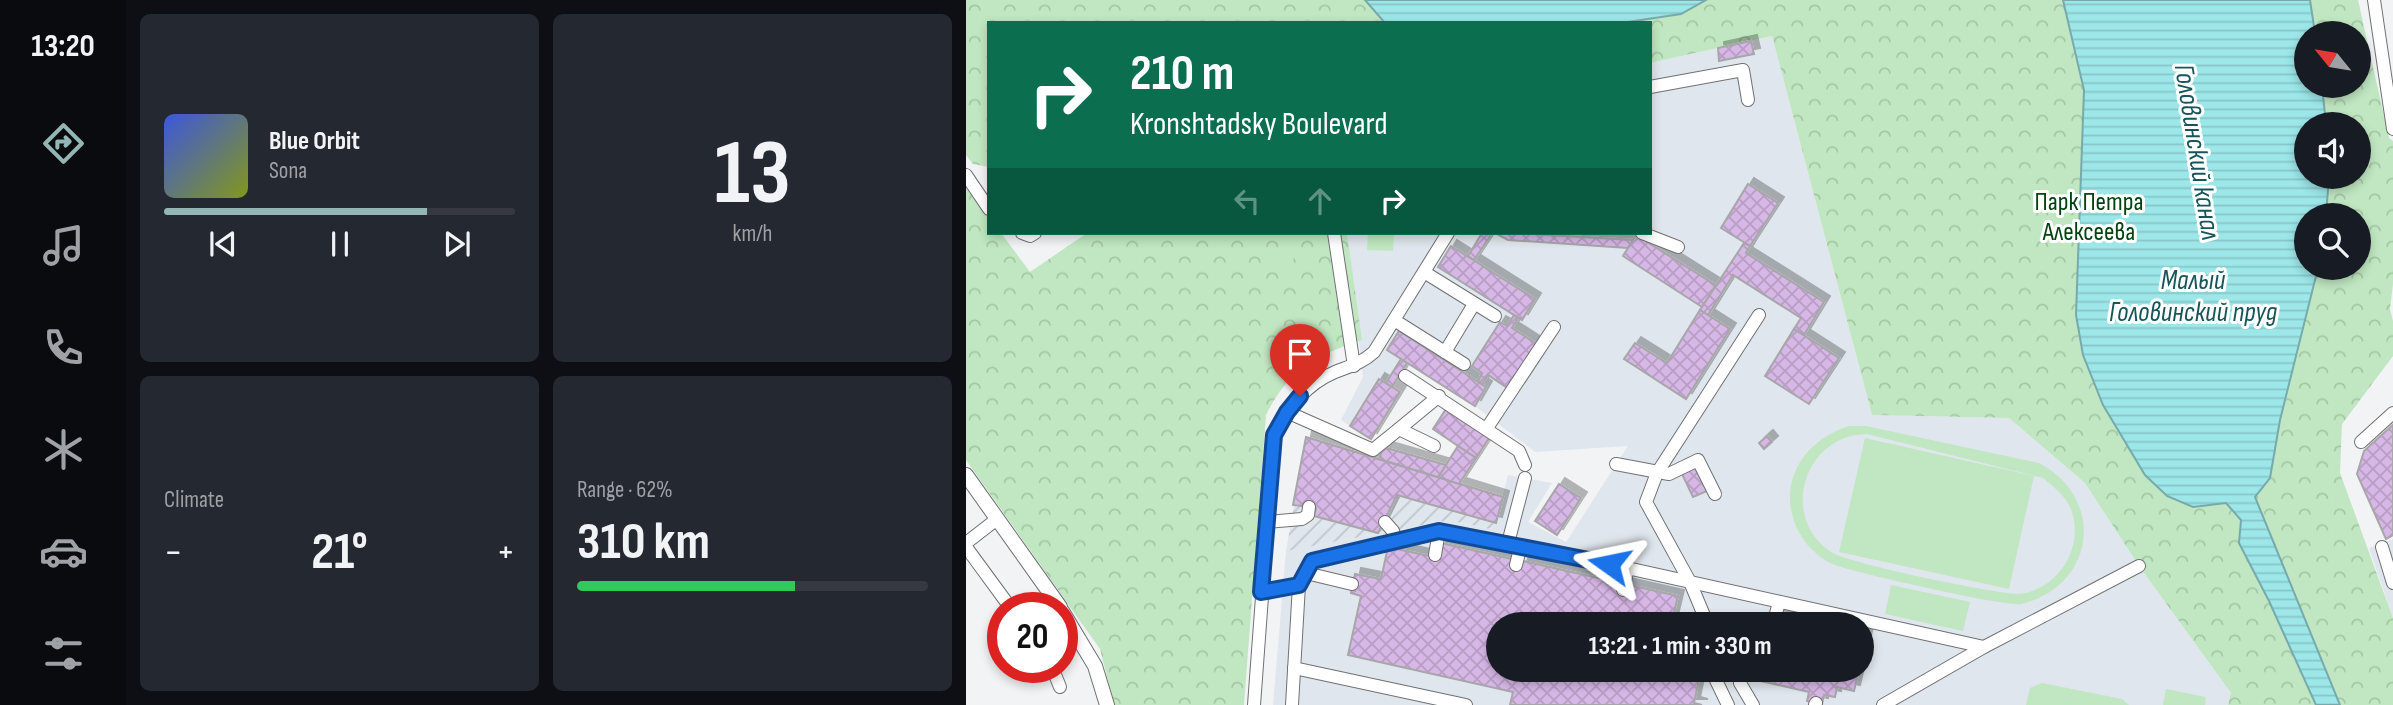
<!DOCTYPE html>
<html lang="en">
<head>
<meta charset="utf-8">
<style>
  body { margin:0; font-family:"Sofia Sans Condensed",sans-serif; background:#242831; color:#f1f3f6; height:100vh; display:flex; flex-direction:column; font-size:26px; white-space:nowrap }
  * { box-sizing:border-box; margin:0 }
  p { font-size:23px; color:#9ea1a6 }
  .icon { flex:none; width:38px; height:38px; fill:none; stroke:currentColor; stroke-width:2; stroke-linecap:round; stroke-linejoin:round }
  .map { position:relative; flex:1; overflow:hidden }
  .sheet { display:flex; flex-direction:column; gap:14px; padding:14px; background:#0d0f14; width:840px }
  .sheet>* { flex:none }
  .hud { position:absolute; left:21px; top:21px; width:665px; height:214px; border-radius:0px; box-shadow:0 4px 10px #0003; background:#0b6e4f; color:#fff; overflow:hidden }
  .needle { width:46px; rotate:300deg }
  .tools { position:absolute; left:1328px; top:21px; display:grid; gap:14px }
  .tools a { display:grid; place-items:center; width:77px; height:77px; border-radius:50%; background:#171b24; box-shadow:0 4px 10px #0003; font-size:35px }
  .speed { position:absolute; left:21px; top:592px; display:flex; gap:14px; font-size:35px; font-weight:700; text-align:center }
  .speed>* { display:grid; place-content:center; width:91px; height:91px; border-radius:50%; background:#171b24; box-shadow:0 4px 10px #0003; line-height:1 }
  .speed .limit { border:10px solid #d22; background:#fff; color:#111 }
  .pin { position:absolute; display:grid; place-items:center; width:60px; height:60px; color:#fff; margin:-72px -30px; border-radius:50% 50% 50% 0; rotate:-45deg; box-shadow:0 0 7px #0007 }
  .pin .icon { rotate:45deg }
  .me { position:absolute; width:77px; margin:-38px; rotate:282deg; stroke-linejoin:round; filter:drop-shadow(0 0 5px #0008) }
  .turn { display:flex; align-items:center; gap:24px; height:147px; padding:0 28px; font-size:32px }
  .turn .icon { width:91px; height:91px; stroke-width:2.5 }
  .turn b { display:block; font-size:49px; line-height:60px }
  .lanes { display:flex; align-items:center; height:66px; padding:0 28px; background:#0003; justify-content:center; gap:35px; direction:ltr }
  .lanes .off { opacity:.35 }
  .big { font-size:52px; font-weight:700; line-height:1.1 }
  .sheet .card { flex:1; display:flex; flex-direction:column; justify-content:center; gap:10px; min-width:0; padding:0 24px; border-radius:10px; background:#242831 }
  .sheet .dial { align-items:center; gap:0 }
  .dial b { font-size:91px; line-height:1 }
  .song { display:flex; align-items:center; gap:21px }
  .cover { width:84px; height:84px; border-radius:10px; background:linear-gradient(135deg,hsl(230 70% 55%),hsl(70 70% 35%)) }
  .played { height:7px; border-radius:4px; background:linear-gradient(90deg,#93b6b5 75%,#363941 75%) }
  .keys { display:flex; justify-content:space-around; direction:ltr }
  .heat { display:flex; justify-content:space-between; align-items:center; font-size:38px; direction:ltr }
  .charge { height:10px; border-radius:5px; background:linear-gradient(90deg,#34c759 62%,#363941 0) }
  .sheet .tiles { flex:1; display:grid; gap:14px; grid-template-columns:repeat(2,1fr) }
  .trip { position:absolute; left:520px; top:612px; width:388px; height:70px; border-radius:35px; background:#171b24; box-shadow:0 4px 10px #0003; font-weight:700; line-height:70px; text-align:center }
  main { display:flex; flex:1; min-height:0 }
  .menu { display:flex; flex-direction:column; width:126px; justify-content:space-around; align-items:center; background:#090b0e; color:#9ea1a6 }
  .menu .icon { width:49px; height:49px }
  .menu .current { color:#93b6b5 }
  .menu b { font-size:32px; color:#f1f3f6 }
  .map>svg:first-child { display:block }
</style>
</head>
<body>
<main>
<nav class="menu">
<b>13:20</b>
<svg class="icon current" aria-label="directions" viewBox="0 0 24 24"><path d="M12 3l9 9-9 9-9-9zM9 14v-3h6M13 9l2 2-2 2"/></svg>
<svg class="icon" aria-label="music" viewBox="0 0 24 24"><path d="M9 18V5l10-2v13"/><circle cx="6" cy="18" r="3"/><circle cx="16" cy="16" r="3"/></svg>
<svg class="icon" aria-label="phone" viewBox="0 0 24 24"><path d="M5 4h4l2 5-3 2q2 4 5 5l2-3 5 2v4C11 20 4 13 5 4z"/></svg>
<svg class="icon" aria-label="climate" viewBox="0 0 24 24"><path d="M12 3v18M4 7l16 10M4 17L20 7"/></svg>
<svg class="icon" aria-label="car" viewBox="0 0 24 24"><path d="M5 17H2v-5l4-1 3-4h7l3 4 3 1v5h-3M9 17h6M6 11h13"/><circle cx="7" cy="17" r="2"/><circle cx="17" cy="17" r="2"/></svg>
<svg class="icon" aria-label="filters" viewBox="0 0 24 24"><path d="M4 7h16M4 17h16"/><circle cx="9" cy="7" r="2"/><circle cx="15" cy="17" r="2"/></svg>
</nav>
<section class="sheet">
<div class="tiles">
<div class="card">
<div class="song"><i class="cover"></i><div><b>Blue Orbit</b><p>Sona</p></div></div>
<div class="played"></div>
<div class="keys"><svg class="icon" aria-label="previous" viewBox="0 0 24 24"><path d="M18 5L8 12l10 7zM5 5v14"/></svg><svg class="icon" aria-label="pause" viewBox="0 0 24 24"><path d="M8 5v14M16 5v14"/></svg><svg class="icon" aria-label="next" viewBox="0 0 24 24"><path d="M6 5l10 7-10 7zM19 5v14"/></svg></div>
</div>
<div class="card dial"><b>13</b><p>km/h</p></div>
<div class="card"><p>Climate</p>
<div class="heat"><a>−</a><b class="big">21°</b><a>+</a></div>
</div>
<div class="card"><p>Range · 62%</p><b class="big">310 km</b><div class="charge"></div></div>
</div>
</section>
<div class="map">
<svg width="1427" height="705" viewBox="0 0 1427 705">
  <defs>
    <pattern id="industrial-furrows" width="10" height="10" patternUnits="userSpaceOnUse" patternTransform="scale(1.75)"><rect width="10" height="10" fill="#e0e6ed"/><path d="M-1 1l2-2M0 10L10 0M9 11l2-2" fill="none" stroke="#c0c5cb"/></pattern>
    <pattern id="park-crowns" width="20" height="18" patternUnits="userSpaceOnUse" patternTransform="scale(1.75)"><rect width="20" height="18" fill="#c0e7c1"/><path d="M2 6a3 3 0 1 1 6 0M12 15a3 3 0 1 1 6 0" fill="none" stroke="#a5c6a5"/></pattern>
    <pattern id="water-rules" width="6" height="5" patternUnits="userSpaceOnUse" patternTransform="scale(1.75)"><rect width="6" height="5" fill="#9de7e9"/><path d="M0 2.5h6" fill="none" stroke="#87c6c7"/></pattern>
    <pattern id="building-cross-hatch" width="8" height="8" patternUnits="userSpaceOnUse" patternTransform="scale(1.75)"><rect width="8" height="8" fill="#d7b7e6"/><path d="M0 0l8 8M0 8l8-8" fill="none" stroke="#b89dc5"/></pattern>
    <filter id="shadow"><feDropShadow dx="6" dy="-6" stdDeviation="0" flood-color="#0004"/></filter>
  </defs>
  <rect width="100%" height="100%" fill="#f2f3f4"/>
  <g fill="#e0e6ed" fill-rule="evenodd">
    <path d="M806,36L906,415L1043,418L1119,483L1173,566L1265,693L1262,705H307L320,551L483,520L524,529L530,523L542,475L586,483L562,522L600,542L662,446L569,452L509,406L441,363L426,387L434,392L405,439L375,420L397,377L381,233H684V63ZM532,625H896V670H532Z"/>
    <polygon points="1427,539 1427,618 1403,548"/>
  </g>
  <polygon fill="url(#industrial-furrows)" points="340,437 537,497 530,523 524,529 483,520 320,551"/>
  <g fill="url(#park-crowns)" fill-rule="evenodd">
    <path d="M0,0H1392L1423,138L1427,141V284L1424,309L1427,321V356L1376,424L1374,473L1427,618V705H1262L1265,693L1173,566L1119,483L1043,418L906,415L806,36L684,63V23H23V167L7,164L0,155ZM1340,33H1393V86H1340ZM1340,124H1393V177H1340ZM1340,215H1393V268H1340Z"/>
    <path d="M0,186L23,216V233H35L64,272L121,233H381L396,340C348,356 323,369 300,415L278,705H148L134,649L0,460Z"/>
  </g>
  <g fill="#c0e7c1" fill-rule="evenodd">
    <polygon points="402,233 428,233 427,251 401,250"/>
    <polygon points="316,238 329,240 326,277 312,276"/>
    <path d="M883,426H900L1073,463C1140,498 1130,586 1055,604C1040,607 890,573 869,565C862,563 856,558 851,554C833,540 823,516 824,493C827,459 852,436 883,426ZM901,434L1077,478C1089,488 1101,497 1106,512C1118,549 1091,591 1052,594C1026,593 884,564 865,552C812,517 839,434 901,434Z"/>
    <polygon points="899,438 1068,476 1043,589 873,552"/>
    <polygon points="925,585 1004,602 997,631 919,614"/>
    <polygon points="1076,683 1156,699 1163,705 1060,705 1064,688"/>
    <polygon points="1200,689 1240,697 1239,705 1197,705"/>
  </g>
  <g fill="url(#water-rules)" stroke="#77aaac" stroke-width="2">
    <polygon points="399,0 740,0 715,14 655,23 419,23"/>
    <polygon points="1097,0 1344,0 1349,33 1340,33 1340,86 1356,86 1360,124 1340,124 1340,177 1363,177 1360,215 1340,215 1340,268 1352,268 1314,420 1304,478 1289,497 1374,705 1350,705 1303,601 1273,543 1275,520 1260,503 1227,507 1201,496 1179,475 1137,405 1117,355 1110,315 1118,90"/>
  </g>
  <g fill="url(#building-cross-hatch)" stroke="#a7a6a8" stroke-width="2" filter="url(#shadow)">
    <polygon points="785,41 788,54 753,61 752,48"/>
    <polygon points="782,184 812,203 784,246 755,228"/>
    <polygon points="516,233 526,233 508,260 502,256"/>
    <polygon points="529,233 547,233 667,240 662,248 542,240"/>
    <polygon points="670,235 751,286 736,307 657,256"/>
    <polygon points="778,243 784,246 780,253 858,302 838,335 828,329 835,318 767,275 742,315 734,310"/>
    <polygon points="485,246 569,299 556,320 472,267"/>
    <polygon points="734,310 764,329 720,399 658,359 669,343 701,363"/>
    <polygon points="548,315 552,318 546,328 571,344 543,389 522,375 516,384 512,381 516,373 506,366 534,322 541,326"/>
    <polygon points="828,329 873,358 843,404 799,376"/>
    <polygon points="433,331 520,387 509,406 421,350"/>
    <polygon points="435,359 441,363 426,387 420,383"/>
    <polygon points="413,379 434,392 405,439 384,426"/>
    <polygon points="480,409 523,438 510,458 467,429"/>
    <polygon points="1427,425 1427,535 1420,539 1391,474 1398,451"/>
    <polygon points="801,436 806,442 798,449 793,443"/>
    <polygon points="340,437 537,497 530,523 431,495 412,533 348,516 350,508 327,505"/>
    <polygon points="492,446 510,458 493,484 472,477"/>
    <polygon points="417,447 480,465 472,477 413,459"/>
    <polygon points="729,467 741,491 727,497 716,474"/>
    <polygon points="593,484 615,498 591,535 569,521"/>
    <polygon points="475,543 546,559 544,565 555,568 557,561 712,596 705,625 532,625 532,670 735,670 728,703 736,705 544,705 547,692 382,655 395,596 385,593 389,574 415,579 422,547 472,558"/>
    <polygon points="817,610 882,625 813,625"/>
    <polygon points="896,628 902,629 896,655"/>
    <polygon points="747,670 893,670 888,691 871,687 869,697 858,695 856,704 841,701 843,692"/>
  </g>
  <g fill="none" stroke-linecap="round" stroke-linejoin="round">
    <g stroke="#707172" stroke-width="14">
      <g id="minor">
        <polyline points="1408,0 1427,129"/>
        <polyline points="684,87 777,70 782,100"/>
        <polyline points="0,175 23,209"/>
        <polyline points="56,233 64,236 69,233"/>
        <polyline points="368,233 388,366"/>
        <polyline points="676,233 712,247"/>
        <polyline points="458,272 529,316"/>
        <polyline points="428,320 498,364"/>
        <polyline points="479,352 508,304"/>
        <polyline points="439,376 553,451 559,465"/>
        <polyline points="321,412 407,450 433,429 468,446"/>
        <polyline points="521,428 588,327"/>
        <polyline points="433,429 473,396"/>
        <polyline points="1395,442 1427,413"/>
        <polyline points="650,464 703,474 732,460 749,494"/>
        <polyline points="302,522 336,519 342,515 343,507"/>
        <polyline points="419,522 427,531 431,542"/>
        <polyline points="0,543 31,519"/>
        <polyline points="542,543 559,478"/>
        <polyline points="0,547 44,607"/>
        <polyline points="1416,547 1427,583"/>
        <polyline points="469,555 473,531"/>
        <polyline points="550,565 555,545"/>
        <polyline points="340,573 386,584"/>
        <polyline points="657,590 662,568"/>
        <polyline points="295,592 333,585"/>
        <polyline points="742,625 724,582 680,502 691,473 793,315"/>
        <polyline points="807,625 813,602"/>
        <polyline points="1018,647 1173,566"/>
        <polyline points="86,667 94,687"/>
        <polyline points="328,668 500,705"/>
        <polyline points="746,672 762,705"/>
        <polyline points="774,683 787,705"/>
        <path d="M288,705L308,435C322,408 340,384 369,372C384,366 396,363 408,352L482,233"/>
        <polyline points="326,705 333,585 346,561 473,531 607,556 1018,647 917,705"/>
        <polyline points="849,705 850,703"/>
      </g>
    </g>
    <g stroke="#707172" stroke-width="16">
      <g id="major">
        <polyline points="0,475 94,607"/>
        <polyline points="96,611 129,666 141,705"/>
      </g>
    </g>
    <use href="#minor" stroke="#fff" stroke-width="12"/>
    <use href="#major" stroke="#fff" stroke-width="14"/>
  </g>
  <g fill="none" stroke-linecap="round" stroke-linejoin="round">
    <g stroke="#114b97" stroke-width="18">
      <polyline id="route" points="334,396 321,412 308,435 295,592 333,585 346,561 473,531 643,564"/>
    </g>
    <use href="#route" stroke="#1a73e8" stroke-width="12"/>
  </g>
  <g text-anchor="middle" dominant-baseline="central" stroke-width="6" stroke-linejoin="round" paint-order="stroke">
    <g font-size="26" fill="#00430f" stroke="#fff">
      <text x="1123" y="202">Парк Петра<tspan x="1123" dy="30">Алексеева</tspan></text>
    </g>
    <g font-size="28" font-style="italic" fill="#165658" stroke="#fff">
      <text transform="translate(1231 152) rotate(81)">Головинский канал</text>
      <text x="1227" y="280">Малый<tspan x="1227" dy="32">Головинский пруд</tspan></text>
    </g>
  </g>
</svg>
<div class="tools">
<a><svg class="needle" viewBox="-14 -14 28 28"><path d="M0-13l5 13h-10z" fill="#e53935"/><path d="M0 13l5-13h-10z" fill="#9ea1a6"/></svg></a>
<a><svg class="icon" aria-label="sound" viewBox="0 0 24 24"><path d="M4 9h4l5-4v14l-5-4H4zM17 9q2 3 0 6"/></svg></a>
<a><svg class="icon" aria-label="search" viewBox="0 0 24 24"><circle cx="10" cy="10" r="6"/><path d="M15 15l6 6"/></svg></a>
</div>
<div class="speed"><div class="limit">20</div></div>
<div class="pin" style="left:334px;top:396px;background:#d93025"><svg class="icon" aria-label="arrive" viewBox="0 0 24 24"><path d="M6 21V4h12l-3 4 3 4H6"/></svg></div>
<svg class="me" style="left:643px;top:564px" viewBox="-20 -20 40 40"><path d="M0-17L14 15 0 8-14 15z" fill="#1a73e8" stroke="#fff" stroke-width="4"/></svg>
<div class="trip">13:21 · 1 min · 330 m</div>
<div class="hud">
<div class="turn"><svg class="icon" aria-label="right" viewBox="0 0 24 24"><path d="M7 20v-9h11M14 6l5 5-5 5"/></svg><div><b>210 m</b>Kronshtadsky Boulevard</div></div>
<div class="lanes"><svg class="icon off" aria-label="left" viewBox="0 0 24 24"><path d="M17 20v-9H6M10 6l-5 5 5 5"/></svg><svg class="icon off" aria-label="ahead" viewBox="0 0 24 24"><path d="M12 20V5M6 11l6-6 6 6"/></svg><svg class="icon" aria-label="right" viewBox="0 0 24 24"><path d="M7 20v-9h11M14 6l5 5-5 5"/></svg></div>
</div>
</div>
</main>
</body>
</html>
